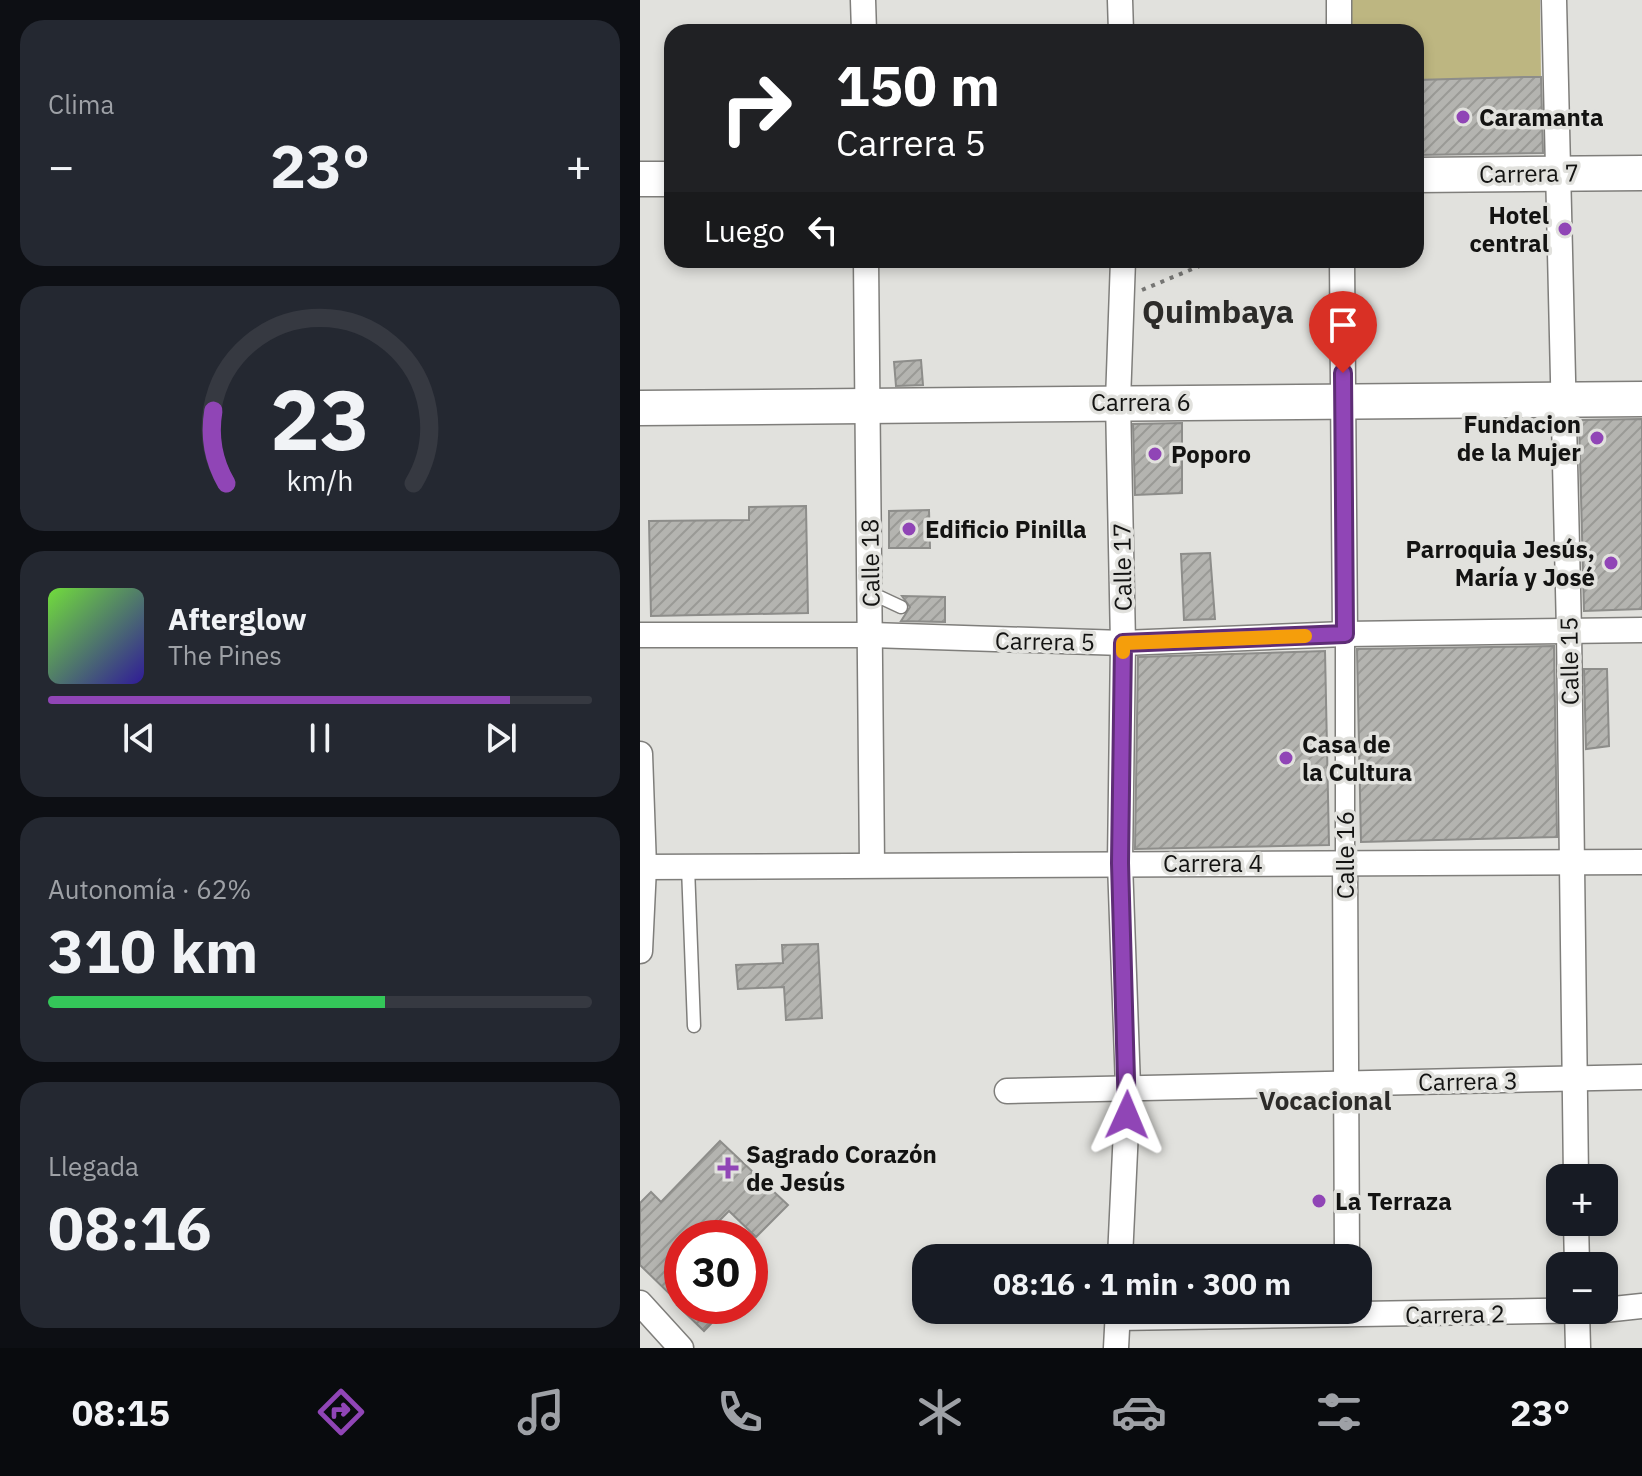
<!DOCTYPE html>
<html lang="es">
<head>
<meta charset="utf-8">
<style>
  body { margin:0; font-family:"IBM Plex Sans",sans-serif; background:#242831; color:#f1f3f6; height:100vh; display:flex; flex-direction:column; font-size:30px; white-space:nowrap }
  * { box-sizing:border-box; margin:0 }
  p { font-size:26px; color:#9ea1a6 }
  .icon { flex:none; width:44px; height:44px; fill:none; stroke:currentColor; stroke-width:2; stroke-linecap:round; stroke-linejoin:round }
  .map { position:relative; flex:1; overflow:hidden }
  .drawer { display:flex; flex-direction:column; gap:20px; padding:20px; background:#0d0f14; width:640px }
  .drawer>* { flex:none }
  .guide { position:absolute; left:24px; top:24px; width:760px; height:244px; border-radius:24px; box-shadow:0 4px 12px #0003; background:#202124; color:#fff; overflow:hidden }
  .tools { position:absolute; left:906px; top:1164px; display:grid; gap:16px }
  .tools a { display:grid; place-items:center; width:72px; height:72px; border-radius:16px; background:#171b24; box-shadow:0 4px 12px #0003; font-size:40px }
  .speed { position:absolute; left:24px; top:1220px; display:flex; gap:16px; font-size:40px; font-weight:700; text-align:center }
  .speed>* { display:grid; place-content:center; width:104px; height:104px; border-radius:50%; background:#171b24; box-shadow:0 4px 12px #0003; line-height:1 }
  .speed .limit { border:12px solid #d22; background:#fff; color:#111 }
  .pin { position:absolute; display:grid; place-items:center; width:68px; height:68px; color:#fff; margin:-82px -34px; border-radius:50% 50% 50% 0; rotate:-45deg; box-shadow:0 0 8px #0007 }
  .pin .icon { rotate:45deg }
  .me { position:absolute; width:88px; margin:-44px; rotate:1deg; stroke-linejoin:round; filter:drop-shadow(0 0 6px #0008) }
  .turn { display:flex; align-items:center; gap:28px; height:168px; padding:0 40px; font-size:36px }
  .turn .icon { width:104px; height:104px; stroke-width:2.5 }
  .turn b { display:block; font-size:56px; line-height:68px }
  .then { display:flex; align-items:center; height:76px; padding:0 40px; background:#0003; gap:16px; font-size:30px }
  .big { font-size:60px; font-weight:700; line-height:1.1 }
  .drawer .card { flex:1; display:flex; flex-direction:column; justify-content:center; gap:12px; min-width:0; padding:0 28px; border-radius:24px; background:#242831 }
  .drawer .dial { align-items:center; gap:0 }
  .dial svg { height:208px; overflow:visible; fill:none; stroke:#363941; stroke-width:7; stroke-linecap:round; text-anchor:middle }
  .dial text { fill:#f1f3f6; stroke:none }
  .song { display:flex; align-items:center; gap:24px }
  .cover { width:96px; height:96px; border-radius:12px; background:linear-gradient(135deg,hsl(100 70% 55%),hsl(250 70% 35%)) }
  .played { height:8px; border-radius:4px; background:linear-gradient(90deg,#9045b6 85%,#363941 85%) }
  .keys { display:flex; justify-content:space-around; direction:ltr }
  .heat { display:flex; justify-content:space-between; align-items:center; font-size:44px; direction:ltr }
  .charge { height:12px; border-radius:6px; background:linear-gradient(90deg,#34c759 62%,#363941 0) }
  .trip { position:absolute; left:272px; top:1244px; width:460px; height:80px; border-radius:24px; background:#171b24; box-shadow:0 4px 12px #0003; font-weight:700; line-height:80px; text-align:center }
  .dock { display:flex; height:128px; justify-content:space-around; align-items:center; background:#090b0e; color:#9ea1a6 }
  .dock .icon { width:56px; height:56px }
  .dock .active { color:#9045b6 }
  .dock b { font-size:36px; color:#f1f3f6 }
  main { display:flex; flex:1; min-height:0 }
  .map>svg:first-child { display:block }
</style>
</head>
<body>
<main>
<section class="drawer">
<div class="card"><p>Clima</p>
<div class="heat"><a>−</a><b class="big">23°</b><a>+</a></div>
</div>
<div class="card dial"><svg viewBox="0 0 100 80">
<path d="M14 69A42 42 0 1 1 86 69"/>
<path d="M14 69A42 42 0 0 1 9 41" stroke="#9045b6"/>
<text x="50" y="56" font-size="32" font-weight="700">23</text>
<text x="50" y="72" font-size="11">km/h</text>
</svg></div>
<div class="card">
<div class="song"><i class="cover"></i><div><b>Afterglow</b><p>The Pines</p></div></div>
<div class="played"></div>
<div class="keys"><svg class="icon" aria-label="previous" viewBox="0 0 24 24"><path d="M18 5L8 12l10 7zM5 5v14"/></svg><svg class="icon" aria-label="pause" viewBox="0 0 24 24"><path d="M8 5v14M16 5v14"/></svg><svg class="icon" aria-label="next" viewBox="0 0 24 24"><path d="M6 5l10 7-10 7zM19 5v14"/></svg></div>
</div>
<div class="card"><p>Autonomía · 62%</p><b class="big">310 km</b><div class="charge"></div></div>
<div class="card"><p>Llegada</p><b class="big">08:16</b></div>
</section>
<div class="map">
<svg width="1002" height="1348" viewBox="0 0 1002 1348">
  <defs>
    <pattern id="building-hatch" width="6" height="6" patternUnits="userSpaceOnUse" patternTransform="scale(2)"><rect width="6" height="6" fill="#b4b4b0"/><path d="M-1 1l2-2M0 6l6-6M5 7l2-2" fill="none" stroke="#9a9a96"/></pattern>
  </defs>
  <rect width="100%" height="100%" fill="#e1e1dd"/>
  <polygon fill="#bdb681" points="711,0 900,0 901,77 776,80 776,32 712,32"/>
  <g fill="url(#building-hatch)" stroke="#8d8d8a" stroke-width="2">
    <polygon points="884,77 901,77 903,153 776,155 776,80"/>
    <polygon points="281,360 283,385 256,386 254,362"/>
    <polygon points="1002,419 1002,609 944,611 939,420"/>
    <polygon points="542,423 542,493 495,495 493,424"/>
    <polygon points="166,506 168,613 11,616 9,521 109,520 109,507"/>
    <polygon points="289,510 290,548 249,548 249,511"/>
    <polygon points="570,553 575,619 544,620 541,554"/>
    <polygon points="262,596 305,597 305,622 261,621 270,607"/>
    <polygon points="914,646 917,837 721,842 717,649"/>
    <polygon points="685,651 689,845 495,849 498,657"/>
    <polygon points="944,669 967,669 969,746 946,749"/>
    <polygon points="178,944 182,1018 146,1020 144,987 98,989 96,965 143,963 142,945"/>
    <polygon points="80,1141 148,1205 116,1237 89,1211 62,1238 42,1238 42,1306 0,1265 0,1203 11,1192 21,1202"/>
    <polygon points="38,1306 88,1306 64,1331"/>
  </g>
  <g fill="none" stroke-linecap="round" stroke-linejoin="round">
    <g stroke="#7f7e7b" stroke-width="15">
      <g id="service">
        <polyline points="231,593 261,607"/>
        <polyline points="48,867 54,1026"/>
      </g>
    </g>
    <g stroke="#7f7e7b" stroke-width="21">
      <polyline id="pedestrian" points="705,863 705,634"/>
    </g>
    <g stroke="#7f7e7b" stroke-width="27">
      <g id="minor">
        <polyline points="223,0 224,32"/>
        <polyline points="480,0 481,32"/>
        <polyline points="699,0 699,32"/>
        <polyline points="914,0 929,631 936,1178"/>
        <polyline points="226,260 232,865"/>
        <polyline points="702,260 705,634"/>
        <polyline points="0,635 231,635 483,643 705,634 1002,630"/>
        <polyline points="0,754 4,867 0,951"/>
        <polyline points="705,863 707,1258"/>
        <polyline points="0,867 1002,862"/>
        <polyline points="367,1091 1002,1077"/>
        <polyline points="936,1222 937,1266"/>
        <polyline points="480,1258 488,1087 480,863 483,643 478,401 483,260"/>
        <polyline points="0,1303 41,1348"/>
        <polyline points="937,1310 938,1348"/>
        <polyline points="964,1310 1002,1306"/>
        <polyline points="477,1318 960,1310"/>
        <polyline points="476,1348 478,1310"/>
      </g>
    </g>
    <g stroke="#7f7e7b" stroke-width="37">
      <g id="secondary">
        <polyline points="776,175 1002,173"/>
        <polyline points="0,179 32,179"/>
        <polyline points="0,408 1002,399"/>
      </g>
    </g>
    <polyline stroke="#767674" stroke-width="4" stroke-dasharray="4 6" stroke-linecap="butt" points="502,290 574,260"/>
    <use href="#service" stroke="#fff" stroke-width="12"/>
    <use href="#pedestrian" stroke="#fff" stroke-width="18"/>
    <use href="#minor" stroke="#fff" stroke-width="24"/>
    <use href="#secondary" stroke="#fff" stroke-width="34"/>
  </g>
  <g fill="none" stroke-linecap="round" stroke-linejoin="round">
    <g stroke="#5e2d76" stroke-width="20">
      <polyline id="route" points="487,1115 480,863 483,643 705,634 703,373"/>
    </g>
    <use href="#route" stroke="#9045b6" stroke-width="14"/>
    <polyline stroke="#f59e0b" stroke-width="14" points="483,652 483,643 665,636"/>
  </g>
  <g fill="#9045b6" stroke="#e1e1dd" stroke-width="3">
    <circle cx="823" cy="117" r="8"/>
    <circle cx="925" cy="229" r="8"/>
    <circle cx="957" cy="438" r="8"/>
    <circle cx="515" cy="454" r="8"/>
    <circle cx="269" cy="529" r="8"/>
    <circle cx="971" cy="563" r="8"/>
    <circle cx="646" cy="758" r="8"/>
    <path d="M84 1156h8v8h8v8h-8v8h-8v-8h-8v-8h8z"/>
    <circle cx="679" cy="1201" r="8"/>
  </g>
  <g text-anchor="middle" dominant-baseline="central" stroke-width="7" stroke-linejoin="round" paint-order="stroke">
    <g font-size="24" font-weight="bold" fill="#131312" stroke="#e1e1dd" text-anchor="start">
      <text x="839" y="117">Caramanta</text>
      <text x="909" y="215" text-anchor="end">Hotel<tspan x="909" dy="28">central</tspan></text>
      <text x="941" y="424" text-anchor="end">Fundacion<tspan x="941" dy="28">de la Mujer</tspan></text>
      <text x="531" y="454">Poporo</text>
      <text x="285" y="529">Edificio Pinilla</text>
      <text x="955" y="549" text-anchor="end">Parroquia Jesús,<tspan x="955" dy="28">María y José</tspan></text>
      <text x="662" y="744">Casa de<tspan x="662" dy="28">la Cultura</tspan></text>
      <text x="106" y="1154">Sagrado Corazón<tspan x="106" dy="28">de Jesús</tspan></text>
      <text x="695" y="1201">La Terraza</text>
    </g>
    <g font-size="24" fill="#131312" stroke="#e1e1dd">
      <text transform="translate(889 173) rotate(-1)">Carrera 7</text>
      <text x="501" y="402">Carrera 6</text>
      <text transform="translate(230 563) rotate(-91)">Calle 18</text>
      <text transform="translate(482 567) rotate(-91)">Calle 17</text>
      <text transform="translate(405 641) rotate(1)">Carrera 5</text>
      <text transform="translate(929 661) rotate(-91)">Calle 15</text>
      <text transform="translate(705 855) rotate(-90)">Calle 16</text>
      <text x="573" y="863">Carrera 4</text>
      <text transform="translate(828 1081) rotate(-1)">Carrera 3</text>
      <text transform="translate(815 1314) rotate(-1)">Carrera 2</text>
    </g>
    <g font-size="26" font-weight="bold" fill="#2c2b29" stroke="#e1e1dd">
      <text x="685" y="1100">Vocacional</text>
    </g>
    <g font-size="32" font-weight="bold" fill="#2c2b29" stroke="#e1e1dd">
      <text x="578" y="311">Quimbaya</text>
    </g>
  </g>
</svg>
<div class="tools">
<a>+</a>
<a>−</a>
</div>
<div class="speed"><div class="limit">30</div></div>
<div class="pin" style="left:703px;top:373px;background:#d93025"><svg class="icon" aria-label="arrive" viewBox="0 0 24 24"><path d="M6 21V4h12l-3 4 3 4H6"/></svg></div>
<svg class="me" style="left:487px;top:1115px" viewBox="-20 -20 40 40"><path d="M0-17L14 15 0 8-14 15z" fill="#9045b6" stroke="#fff" stroke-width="4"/></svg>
<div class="trip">08:16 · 1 min · 300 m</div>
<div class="guide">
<div class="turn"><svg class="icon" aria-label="right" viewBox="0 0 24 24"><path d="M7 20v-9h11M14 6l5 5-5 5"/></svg><div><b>150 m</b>Carrera 5</div></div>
<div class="then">Luego<svg class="icon" aria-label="left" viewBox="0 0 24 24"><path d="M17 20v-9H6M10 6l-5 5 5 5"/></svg></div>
</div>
</div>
</main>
<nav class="dock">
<b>08:15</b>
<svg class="icon active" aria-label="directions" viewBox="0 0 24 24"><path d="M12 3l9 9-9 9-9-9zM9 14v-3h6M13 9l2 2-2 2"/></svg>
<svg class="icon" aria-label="music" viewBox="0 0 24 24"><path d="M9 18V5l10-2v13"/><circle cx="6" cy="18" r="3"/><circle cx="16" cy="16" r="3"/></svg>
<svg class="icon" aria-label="phone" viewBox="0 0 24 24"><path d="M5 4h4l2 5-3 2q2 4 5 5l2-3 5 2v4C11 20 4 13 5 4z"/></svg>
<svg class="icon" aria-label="climate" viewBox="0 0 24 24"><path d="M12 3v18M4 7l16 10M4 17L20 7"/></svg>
<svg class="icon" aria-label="car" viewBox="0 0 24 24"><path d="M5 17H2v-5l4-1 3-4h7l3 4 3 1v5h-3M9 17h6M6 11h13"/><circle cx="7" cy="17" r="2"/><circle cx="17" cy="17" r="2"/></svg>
<svg class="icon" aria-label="filters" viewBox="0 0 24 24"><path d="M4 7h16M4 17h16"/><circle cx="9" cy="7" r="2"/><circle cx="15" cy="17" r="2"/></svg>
<b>23°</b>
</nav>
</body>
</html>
